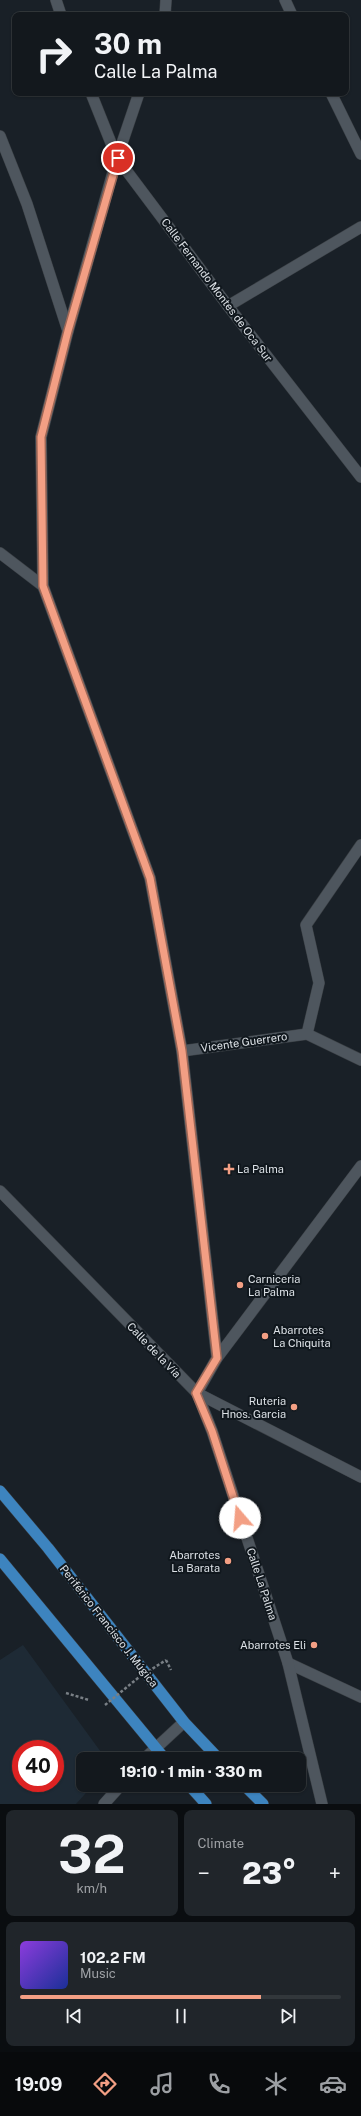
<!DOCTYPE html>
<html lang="en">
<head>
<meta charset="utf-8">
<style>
  body { margin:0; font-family:"Public Sans",sans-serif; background:#20252a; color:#f1f3f6; height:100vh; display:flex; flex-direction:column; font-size:15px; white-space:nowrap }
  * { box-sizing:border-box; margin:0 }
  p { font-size:13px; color:#9da0a4 }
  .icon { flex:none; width:22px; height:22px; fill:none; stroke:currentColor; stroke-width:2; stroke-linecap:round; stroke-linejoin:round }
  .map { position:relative; height:1804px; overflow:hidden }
  .sheet { display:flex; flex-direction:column; gap:6px; padding:6px; background:#0a0d10; flex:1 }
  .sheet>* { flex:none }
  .guide { position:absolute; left:12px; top:12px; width:337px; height:84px; border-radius:8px; box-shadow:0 1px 3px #0004,0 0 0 1px #32373b; background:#13181d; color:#f1f3f6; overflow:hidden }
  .speed { position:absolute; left:12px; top:1740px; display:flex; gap:8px; font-size:20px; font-weight:700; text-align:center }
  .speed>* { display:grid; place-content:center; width:52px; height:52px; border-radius:50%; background:#13181d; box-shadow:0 1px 3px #0004,0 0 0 1px #32373b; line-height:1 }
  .speed .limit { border:6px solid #d22; background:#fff; color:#111 }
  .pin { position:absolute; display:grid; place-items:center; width:34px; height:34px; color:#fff; margin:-17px; border:2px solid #fff; border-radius:50%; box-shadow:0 1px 4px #0007 }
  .me { position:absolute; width:44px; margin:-22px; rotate:342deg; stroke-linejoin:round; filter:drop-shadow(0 0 3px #0008) }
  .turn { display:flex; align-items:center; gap:14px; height:84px; padding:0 16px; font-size:18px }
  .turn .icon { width:52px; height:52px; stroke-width:2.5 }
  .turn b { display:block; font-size:28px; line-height:34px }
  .big { font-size:30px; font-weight:800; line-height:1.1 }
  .sheet .card { flex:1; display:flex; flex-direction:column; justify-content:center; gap:6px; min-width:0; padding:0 14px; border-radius:8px; background:#20252a }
  .sheet .dial { align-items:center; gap:0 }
  .dial b { font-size:52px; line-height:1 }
  .song { display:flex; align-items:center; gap:12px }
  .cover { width:48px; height:48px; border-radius:6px; background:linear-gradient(135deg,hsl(270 70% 55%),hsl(230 70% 35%)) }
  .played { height:4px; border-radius:2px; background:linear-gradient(90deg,#f39f84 75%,#32373b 75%) }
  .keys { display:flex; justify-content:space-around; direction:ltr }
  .heat { display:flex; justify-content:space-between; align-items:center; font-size:22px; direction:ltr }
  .sheet .tiles { flex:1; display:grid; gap:6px; grid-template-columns:1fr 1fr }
  .card:last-child { grid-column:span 2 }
  .trip { position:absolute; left:76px; top:1752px; width:230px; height:40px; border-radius:8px; background:#13181d; box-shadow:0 1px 3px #0004,0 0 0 1px #32373b; font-weight:800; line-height:40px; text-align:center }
  .tab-bar { display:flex; height:64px; justify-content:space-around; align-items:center; background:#080a0c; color:#9da0a4 }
  .tab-bar .icon { width:28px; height:28px }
  .tab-bar .selected { color:#f39f84 }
  .tab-bar b { font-size:18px; color:#f1f3f6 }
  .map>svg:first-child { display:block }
</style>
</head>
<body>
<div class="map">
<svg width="361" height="1804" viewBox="0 0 361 1804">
  <rect width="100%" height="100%" fill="#192027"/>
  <path fill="#1e2a35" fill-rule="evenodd" d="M23,1645L106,1759H83V1785H93L76,1804H0V1660ZM21,1749H55V1783H21Z"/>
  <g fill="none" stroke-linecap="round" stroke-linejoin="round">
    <g stroke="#393e43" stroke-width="12">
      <polyline id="service" points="0,136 27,204 68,331"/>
    </g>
    <g stroke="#393e43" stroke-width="12">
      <g id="minor">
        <polyline points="285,0 292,15"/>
        <polyline points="331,93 361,154"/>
        <polyline points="117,158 228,306 361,477"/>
        <polyline points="228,306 361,227"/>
        <polyline points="0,553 43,586"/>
        <polyline points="307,1034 319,983 306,925 361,845"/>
        <polyline points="182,1051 307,1034 361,1060"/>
        <polyline points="0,1191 197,1393"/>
        <polyline points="217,1358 361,1166"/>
        <polyline points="288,1663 361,1697"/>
        <polyline points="144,1759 184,1722"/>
        <polyline points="104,1804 121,1785"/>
      </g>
    </g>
    <g stroke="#393e43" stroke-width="12">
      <g id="tertiary">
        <polyline points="56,0 61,15"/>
        <polyline points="165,15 166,0"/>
        <polyline points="91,93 117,158"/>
        <polyline points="139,93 117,158 68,331 41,437 43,586 150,878 182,1051 217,1358 197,1393"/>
        <polyline points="197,1393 212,1431 288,1663 322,1804"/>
        <polyline points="197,1393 361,1477"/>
      </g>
    </g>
    <g stroke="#393e43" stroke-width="12">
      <g id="primary">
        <polyline points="0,1491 48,1548 184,1722 219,1759"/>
        <polyline points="0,1559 165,1759"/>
        <polyline points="189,1785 206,1804"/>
        <polyline points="244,1785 263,1804"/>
      </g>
    </g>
    <g stroke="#797f85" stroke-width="2.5" stroke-dasharray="3 2" stroke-linecap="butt">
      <polyline points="166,1660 171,1670"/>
      <polyline points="66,1693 89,1700"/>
    </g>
    <use href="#service" stroke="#4e565e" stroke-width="11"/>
    <use href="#minor" stroke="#4e565e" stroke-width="11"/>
    <use href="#tertiary" stroke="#4e565e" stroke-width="11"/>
    <use href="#primary" stroke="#3d84bf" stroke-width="11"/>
    <polyline stroke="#797f85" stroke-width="2.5" stroke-dasharray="3 2" stroke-linecap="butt" points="105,1705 138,1678 166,1660"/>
  </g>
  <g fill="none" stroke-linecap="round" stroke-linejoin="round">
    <g stroke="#9e6756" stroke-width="10">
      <polyline id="route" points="118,158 68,331 41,437 43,586 150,878 182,1051 217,1358 196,1393 212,1431 240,1518"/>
    </g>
    <use href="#route" stroke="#f39f84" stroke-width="7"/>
  </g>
  <g fill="#f39f84" stroke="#10171d" stroke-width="1.5">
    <path d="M227 1163h4v4h4v4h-4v4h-4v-4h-4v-4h4z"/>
    <circle cx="240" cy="1285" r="4"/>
    <circle cx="265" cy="1336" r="4"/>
    <circle cx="294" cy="1407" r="4"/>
    <circle cx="228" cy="1561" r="4"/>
    <circle cx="314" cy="1645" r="4"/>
  </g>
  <g text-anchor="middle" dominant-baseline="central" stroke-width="4" stroke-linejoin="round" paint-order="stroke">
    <g font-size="11" fill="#dce1e6" stroke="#10171d">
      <text transform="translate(217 290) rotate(53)">Calle Fernando Montes de Oca Sur</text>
      <text transform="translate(244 1042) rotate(-8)">Vicente Guerrero</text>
      <text transform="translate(154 1350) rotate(46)">Calle de la Vía</text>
      <text transform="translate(262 1584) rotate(72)">Calle La Palma</text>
      <text transform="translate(109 1626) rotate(52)">Periférico Francisco J. Múgica</text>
    </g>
    <g font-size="11" fill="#dce1e6" stroke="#10171d" text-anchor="start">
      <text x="237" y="1169">La Palma</text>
      <text x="248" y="1279">Carniceria<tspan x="248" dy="13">La Palma</tspan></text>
      <text x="273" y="1330">Abarrotes<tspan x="273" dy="13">La Chiquita</tspan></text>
      <text x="286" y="1401" text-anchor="end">Ruteria<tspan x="286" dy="13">Hnos. Garcia</tspan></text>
      <text x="220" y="1555" text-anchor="end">Abarrotes<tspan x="220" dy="13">La Barata</tspan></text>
      <text x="306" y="1645" text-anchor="end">Abarrotes Eli</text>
    </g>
  </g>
</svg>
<div class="speed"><div class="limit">40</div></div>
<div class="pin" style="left:118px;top:158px;background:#d93025"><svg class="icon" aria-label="arrive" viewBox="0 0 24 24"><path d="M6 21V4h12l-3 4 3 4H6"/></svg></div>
<svg class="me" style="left:240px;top:1518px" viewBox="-20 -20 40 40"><circle r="19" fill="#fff"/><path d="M0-13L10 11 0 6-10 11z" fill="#f39f84"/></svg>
<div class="trip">19:10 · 1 min · 330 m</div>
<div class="guide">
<div class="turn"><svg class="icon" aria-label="right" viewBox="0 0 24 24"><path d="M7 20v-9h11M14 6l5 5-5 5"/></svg><div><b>30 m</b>Calle La Palma</div></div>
</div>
</div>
<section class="sheet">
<div class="tiles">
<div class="card dial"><b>32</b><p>km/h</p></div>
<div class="card"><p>Climate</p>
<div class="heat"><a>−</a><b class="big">23°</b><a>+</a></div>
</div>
<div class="card">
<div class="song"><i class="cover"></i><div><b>102.2 FM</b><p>Music</p></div></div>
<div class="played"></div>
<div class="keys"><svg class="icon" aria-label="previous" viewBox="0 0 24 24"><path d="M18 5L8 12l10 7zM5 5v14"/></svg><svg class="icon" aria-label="pause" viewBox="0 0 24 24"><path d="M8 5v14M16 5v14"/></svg><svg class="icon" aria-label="next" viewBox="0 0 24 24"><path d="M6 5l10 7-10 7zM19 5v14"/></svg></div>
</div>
</div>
</section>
<nav class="tab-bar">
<b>19:09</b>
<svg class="icon selected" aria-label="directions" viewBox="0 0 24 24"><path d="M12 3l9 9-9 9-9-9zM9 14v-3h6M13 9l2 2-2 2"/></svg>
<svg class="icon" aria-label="music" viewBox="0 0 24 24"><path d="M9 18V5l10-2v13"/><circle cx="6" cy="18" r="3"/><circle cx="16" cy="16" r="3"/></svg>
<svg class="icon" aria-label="phone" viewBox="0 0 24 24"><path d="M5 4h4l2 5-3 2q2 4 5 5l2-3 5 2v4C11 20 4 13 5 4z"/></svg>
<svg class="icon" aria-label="climate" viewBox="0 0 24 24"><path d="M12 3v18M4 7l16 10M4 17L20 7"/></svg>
<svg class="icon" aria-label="car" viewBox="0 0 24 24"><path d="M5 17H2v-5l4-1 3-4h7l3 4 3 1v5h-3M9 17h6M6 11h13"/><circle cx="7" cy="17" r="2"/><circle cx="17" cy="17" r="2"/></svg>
</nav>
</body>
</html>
